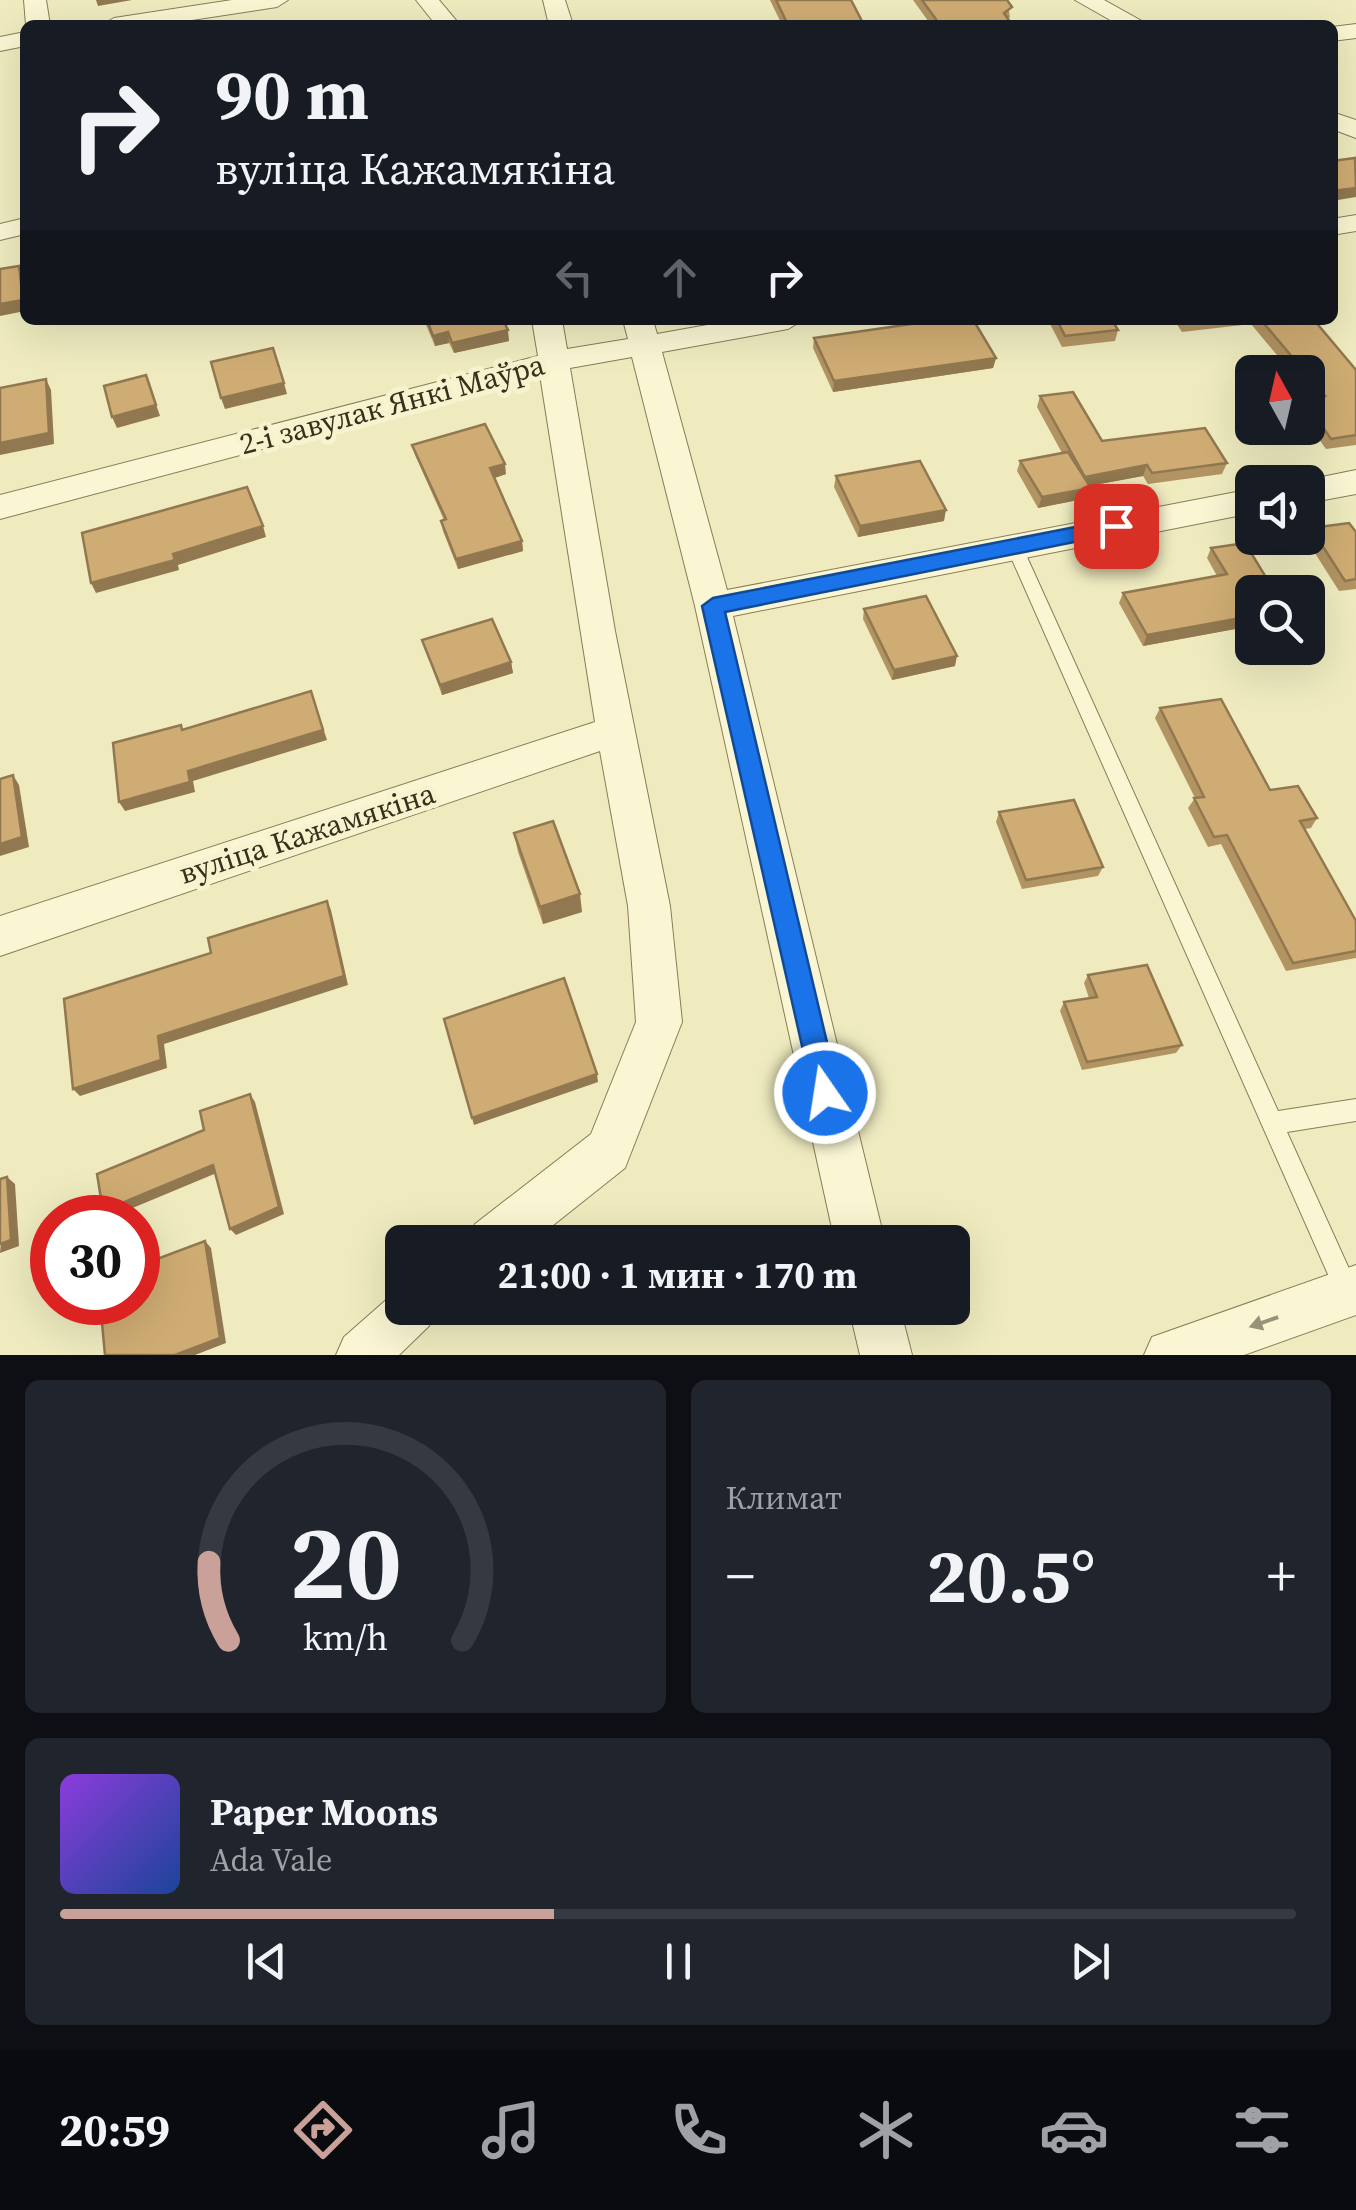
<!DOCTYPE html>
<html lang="ru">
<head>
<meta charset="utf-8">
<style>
  body { margin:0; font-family:"Source Serif 4",serif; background:#20242c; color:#f1f3f6; height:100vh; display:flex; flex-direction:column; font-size:38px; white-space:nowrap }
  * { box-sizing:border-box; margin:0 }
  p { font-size:32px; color:#9ea1a6 }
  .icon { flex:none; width:55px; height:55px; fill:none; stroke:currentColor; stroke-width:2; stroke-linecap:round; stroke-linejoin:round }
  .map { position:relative; height:1355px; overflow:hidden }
  .sheet { display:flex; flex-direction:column; gap:25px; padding:25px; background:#0d0f14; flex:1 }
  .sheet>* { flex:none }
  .guide { position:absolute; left:20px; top:20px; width:1318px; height:305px; border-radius:15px; box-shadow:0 10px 40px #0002; background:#171b24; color:#f1f3f6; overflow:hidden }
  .needle { width:65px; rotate:352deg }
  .buttons { position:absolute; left:1235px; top:355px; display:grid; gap:20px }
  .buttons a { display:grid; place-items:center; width:90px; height:90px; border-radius:15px; background:#171b24; box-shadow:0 10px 40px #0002; font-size:50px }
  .speed { position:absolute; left:30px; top:1195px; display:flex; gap:20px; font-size:50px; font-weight:700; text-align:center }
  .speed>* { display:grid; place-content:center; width:130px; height:130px; border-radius:50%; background:#171b24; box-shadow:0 10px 40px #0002; line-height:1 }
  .speed .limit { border:15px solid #d22; background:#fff; color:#111 }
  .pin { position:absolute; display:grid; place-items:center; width:85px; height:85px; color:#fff; margin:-42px; border-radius:20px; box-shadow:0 5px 15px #0006 }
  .me { position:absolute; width:110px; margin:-55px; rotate:347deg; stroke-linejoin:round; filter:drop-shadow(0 0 8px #0008) }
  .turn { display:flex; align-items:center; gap:35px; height:210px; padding:0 30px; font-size:45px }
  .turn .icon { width:130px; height:130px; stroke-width:2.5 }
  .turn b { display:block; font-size:70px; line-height:85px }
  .lanes { display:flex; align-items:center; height:95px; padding:0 30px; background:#0003; justify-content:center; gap:50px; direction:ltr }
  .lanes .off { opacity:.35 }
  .big { font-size:75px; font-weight:700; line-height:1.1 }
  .sheet .widget { flex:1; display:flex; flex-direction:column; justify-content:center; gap:15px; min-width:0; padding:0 35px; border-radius:15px; background:#20242c }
  .sheet .dial { align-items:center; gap:0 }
  .dial svg { height:260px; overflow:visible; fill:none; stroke:#363941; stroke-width:7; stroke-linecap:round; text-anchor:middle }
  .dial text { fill:#f1f3f6; stroke:none }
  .song { display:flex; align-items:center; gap:30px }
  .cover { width:120px; height:120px; border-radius:15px; background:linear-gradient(135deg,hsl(270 70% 55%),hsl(220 70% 35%)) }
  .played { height:10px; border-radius:5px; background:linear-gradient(90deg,#caa198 40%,#363941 40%) }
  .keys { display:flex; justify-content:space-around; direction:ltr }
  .heat { display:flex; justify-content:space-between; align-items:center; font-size:55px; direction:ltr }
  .sheet .tiles { flex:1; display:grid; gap:25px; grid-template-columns:1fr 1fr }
  .widget:last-child { grid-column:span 2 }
  .trip { position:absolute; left:385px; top:1225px; width:585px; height:100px; border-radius:15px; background:#171b24; box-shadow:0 10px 40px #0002; font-weight:700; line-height:100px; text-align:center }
  .tab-bar { display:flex; height:160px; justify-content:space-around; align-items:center; background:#090b0e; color:#9ea1a6 }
  .tab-bar .icon { width:70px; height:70px }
  .tab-bar .selected { color:#caa198 }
  .tab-bar b { font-size:45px; color:#f1f3f6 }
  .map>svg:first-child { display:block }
</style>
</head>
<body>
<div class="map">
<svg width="1356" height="1355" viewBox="0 0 1356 1355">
  <rect width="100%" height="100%" fill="#efebbf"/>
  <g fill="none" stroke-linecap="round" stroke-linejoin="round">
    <g stroke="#897c57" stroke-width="2">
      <polygon id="lane" points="1014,540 1022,546 1278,1111 1356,1099 1356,1121 1287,1132 1356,1284 1354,1297 1346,1301 1338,1297 1006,546"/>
    </g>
    <g stroke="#897c57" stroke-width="2">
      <g id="street">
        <polygon points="24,0 46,0 50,25 26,25"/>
        <polygon points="232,0 288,0 277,7 159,25 102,25 114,18"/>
        <polygon points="416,0 439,0 460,25 436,25"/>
        <polygon points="543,0 565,0 573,25 549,25"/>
        <polygon points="1075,0 1104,0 1149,25 1119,25"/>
        <polygon points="1356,24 1356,38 1332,41 1332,27"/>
        <polygon points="25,32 25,46 0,51 0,37"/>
        <polygon points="1332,112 1356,120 1356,138 1332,129"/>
        <polygon points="1356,215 1356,231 1332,235 1332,219"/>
        <polygon points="25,218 25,234 0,240 0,224"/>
        <polygon points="532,320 562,320 567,349 628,339 623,320 653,320 657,334 735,320 803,320 788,329 662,352 727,590 1252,489 1252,513 733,616 885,1242 835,1242 695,606 632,357 570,368 615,631 670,906 682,1022 625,1168 532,1242 468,1242 475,1224 591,1134 636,1022 628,906 600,751 0,956 0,916 595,722 540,375 0,519 0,495 538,356"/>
        <polygon points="1356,470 1356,494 1308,503 1308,482 1297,482"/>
        <polygon points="1356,1265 1356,1315 1244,1355 1144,1355 1152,1337"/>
        <polygon points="402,1286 402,1308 436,1308 429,1326 399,1355 336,1355 344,1337"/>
        <polygon points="849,1308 900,1308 912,1355 860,1355"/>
      </g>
    </g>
    <use href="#lane" fill="#faf6d3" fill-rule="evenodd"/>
    <use href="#street" fill="#faf6d3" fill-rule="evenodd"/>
  </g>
  <g fill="#b29463">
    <polygon points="770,0 851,0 864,25 782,25"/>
    <polygon points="913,0 1007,0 1010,17 1008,19 1012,25 931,25"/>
    <polygon points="424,320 503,320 509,341 454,353 449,343 435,346"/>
    <polygon points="1048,320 1112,320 1118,330 1115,341 1062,347"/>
    <polygon points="1174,320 1314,320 1356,370 1356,445 1326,449 1308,424 1308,399 1312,398 1308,392 1308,372 1291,372 1251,324 1182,332"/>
    <polygon points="814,338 996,358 993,368 833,392 813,348"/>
    <polygon points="1040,396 1102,441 1227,463 1222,474 1148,484 1143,476 1090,486 1091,488 1088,498 1038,508 1017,471 1020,461 1062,453 1037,407"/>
    <polygon points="412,445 506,474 494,478 522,541 523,551 458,569 443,531 441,521 444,520 415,455"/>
    <polygon points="836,476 944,521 858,537 834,487"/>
    <polygon points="1311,528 1356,532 1356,589 1339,591 1306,539"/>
    <polygon points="1211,548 1252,592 1252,637 1246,627 1143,646 1119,603 1123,593 1217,576 1207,558"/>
    <polygon points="864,609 955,666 892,680 863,619"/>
    <polygon points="422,640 511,662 513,673 442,695"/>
    <polygon points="1160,708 1270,790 1317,818 1311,828 1305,829 1356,921 1356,958 1286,971 1221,844 1208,847 1188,808 1195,798 1155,718"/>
    <polygon points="999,812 1103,867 1098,876 1022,889 996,822"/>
    <polygon points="514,833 582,912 543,924 518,852"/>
    <polygon points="1088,975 1182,1045 1176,1053 1082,1070 1060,1011 1064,1002 1089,998 1084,983"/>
  </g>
  <g fill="#917850">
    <polygon points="96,0 132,0 98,6"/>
    <polygon points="1356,188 1356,197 1332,201 1332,191"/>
    <polygon points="19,266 24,276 25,311 0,316 0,304"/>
    <polygon points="508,330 509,341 454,353 452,343"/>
    <polygon points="448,332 449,343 435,346 433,336"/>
    <polygon points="996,358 993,368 833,392 834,381"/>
    <polygon points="146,375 160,416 117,428 112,417"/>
    <polygon points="46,379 51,390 54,444 0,455 0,443"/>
    <polygon points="284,383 287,394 225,409 221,398"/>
    <polygon points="505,464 506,474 492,479 490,468"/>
    <polygon points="1147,465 1143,476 1082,487 1085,477"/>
    <polygon points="1091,488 1088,498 1038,508 1042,497"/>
    <polygon points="946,510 944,521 858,537 860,526"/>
    <polygon points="263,526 266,537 178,565 179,570 96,593 91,583 173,554"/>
    <polygon points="522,541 523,551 458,569 456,559"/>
    <polygon points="1252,616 1246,627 1143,646 1147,635"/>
    <polygon points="957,656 955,666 892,680 894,670"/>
    <polygon points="511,662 513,673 442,695 440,685"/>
    <polygon points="311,691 327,740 193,781 195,792 125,811 119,802 188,771"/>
    <polygon points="13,775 19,785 29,847 0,856 0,844"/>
    <polygon points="580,894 582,912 543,924 540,907"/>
    <polygon points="327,901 331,910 348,985 164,1044 167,1068 80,1096 73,1089 158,1036"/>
    <polygon points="597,1074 598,1082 474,1125 472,1118"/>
    <polygon points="250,1094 255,1102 284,1214 236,1235 230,1229"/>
    <polygon points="213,1165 219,1172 111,1217 103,1211"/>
    <polygon points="7,1177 15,1184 19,1246 0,1253"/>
    <polygon points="205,1241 211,1248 226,1343 195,1355 175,1355"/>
  </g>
  <g fill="#cfac73" stroke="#917850" stroke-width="2.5">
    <polygon points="776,0 851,0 864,25 788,25"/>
    <polygon points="922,0 1007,0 1012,7 1004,13 1012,25 940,25"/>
    <polygon points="1355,158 1356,188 1332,191 1332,161"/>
    <polygon points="19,266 23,300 0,304 0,269"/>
    <polygon points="427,320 503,320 508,330 452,343 448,332 433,336"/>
    <polygon points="939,320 962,320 964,322 974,321 996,358 834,381 814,338"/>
    <polygon points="1057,320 1112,320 1118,330 1065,336"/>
    <polygon points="1261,320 1314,320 1356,370 1356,435 1331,439 1308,406 1308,399 1325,396 1308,376 1308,372 1305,372"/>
    <polygon points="273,348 284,383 221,398 211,362"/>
    <polygon points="146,375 156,405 112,417 104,386"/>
    <polygon points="46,379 49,433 0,443 0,388"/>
    <polygon points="1073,392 1102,441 1205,428 1227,463 1152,473 1147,465 1085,477 1040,396"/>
    <polygon points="485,424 505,464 490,468 522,541 456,559 441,521 446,519 412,445"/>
    <polygon points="1068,452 1091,488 1042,497 1020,461"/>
    <polygon points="920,461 946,510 860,526 836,476"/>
    <polygon points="247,487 263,526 173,554 175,560 91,583 82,533"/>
    <polygon points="1349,523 1356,532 1356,579 1345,581 1311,528"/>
    <polygon points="1245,543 1275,592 1252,592 1252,618 1252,616 1147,635 1123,593 1227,574 1211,548"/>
    <polygon points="926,596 957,656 894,670 864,609"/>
    <polygon points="492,619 511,662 440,685 422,640"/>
    <polygon points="311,691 323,730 188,771 190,782 119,802 113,743 181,725 182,730"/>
    <polygon points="1221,699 1270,790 1298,786 1317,818 1300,821 1356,921 1356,951 1293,963 1227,835 1214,837 1194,798 1204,797 1160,708"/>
    <polygon points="13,775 22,837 0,844 0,779"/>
    <polygon points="1074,800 1103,867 1026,880 999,812"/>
    <polygon points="553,821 580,894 540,907 514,833"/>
    <polygon points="327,901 344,976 158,1036 161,1060 73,1089 64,999 211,953 208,938"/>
    <polygon points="1147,965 1182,1045 1087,1062 1064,1002 1097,997 1088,975"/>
    <polygon points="564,978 597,1074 472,1118 444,1019"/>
    <polygon points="250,1094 279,1207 230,1229 213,1165 103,1211 97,1174 204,1130 200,1111"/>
    <polygon points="7,1177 11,1240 0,1244 0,1179"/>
    <polygon points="205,1241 220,1338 175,1355 105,1355 100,1302 138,1302 138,1266"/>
  </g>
  <defs><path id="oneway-solid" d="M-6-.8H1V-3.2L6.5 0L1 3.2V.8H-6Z" transform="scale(2.5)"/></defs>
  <use fill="#999278" href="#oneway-solid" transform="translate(1264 1322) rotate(161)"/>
  <polygon fill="#1a73e8" stroke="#114b97" stroke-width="2.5" points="1116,519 1124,521 1124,532 725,612 839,1093 835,1103 825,1107 815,1103 702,606 713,598"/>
  <g text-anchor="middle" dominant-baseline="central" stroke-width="10" stroke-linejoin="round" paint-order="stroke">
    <g font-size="30" fill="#382f1c" stroke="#f7f3cf">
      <text transform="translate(392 404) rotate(-15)">2-і завулак Янкі Маўра</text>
      <text transform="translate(307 833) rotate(-18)">вуліца Кажамякіна</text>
    </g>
  </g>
</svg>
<div class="buttons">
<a><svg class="needle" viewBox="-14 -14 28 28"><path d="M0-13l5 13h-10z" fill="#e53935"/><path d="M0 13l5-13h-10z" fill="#9ea1a6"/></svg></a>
<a><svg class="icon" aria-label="sound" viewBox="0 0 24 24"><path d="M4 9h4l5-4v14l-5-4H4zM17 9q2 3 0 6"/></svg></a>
<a><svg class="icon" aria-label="search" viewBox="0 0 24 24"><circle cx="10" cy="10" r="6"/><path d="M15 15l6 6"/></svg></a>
</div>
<div class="speed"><div class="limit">30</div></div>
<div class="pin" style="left:1116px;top:526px;background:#d93025"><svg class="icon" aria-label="arrive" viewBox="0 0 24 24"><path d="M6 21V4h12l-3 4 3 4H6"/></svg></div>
<svg class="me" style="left:825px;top:1093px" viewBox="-20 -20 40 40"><circle r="17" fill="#1a73e8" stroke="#fff" stroke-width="3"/><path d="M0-11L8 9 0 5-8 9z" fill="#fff"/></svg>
<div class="trip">21:00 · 1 мин · 170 m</div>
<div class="guide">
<div class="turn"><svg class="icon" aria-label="right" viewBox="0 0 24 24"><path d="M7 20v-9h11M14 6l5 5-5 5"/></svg><div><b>90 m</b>вуліца Кажамякіна</div></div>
<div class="lanes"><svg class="icon off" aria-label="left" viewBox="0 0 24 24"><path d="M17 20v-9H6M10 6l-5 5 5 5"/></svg><svg class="icon off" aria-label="ahead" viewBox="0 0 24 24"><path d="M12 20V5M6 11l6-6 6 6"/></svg><svg class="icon" aria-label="right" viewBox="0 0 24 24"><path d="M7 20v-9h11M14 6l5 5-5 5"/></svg></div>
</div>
</div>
<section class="sheet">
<div class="tiles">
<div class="widget dial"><svg viewBox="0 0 100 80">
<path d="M14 69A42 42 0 1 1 86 69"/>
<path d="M14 69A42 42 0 0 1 8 45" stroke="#caa198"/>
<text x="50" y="56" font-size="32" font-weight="700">20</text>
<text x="50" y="72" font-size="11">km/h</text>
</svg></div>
<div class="widget"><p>Климат</p>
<div class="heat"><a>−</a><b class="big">20.5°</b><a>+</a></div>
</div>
<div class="widget">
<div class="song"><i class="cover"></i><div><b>Paper Moons</b><p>Ada Vale</p></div></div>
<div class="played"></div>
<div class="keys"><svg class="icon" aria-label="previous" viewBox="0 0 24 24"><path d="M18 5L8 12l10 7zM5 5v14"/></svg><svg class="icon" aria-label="pause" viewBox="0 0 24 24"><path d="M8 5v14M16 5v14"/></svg><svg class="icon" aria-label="next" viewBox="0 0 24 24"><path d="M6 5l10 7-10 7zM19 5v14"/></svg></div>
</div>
</div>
</section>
<nav class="tab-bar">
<b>20:59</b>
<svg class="icon selected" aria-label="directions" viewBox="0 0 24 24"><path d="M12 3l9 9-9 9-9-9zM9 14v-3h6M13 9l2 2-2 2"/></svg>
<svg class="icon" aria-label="music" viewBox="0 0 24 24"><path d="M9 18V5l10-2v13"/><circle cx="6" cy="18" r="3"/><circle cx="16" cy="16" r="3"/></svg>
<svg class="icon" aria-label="phone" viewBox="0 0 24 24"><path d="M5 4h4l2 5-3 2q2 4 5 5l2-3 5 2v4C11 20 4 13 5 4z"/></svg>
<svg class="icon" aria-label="climate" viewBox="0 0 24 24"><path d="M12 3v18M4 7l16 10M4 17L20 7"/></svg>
<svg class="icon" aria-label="car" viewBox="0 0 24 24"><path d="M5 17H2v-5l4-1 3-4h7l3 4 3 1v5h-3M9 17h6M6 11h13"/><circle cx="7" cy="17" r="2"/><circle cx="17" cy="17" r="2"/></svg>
<svg class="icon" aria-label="filters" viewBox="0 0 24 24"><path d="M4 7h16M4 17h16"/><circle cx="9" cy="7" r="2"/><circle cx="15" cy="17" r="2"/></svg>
</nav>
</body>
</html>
